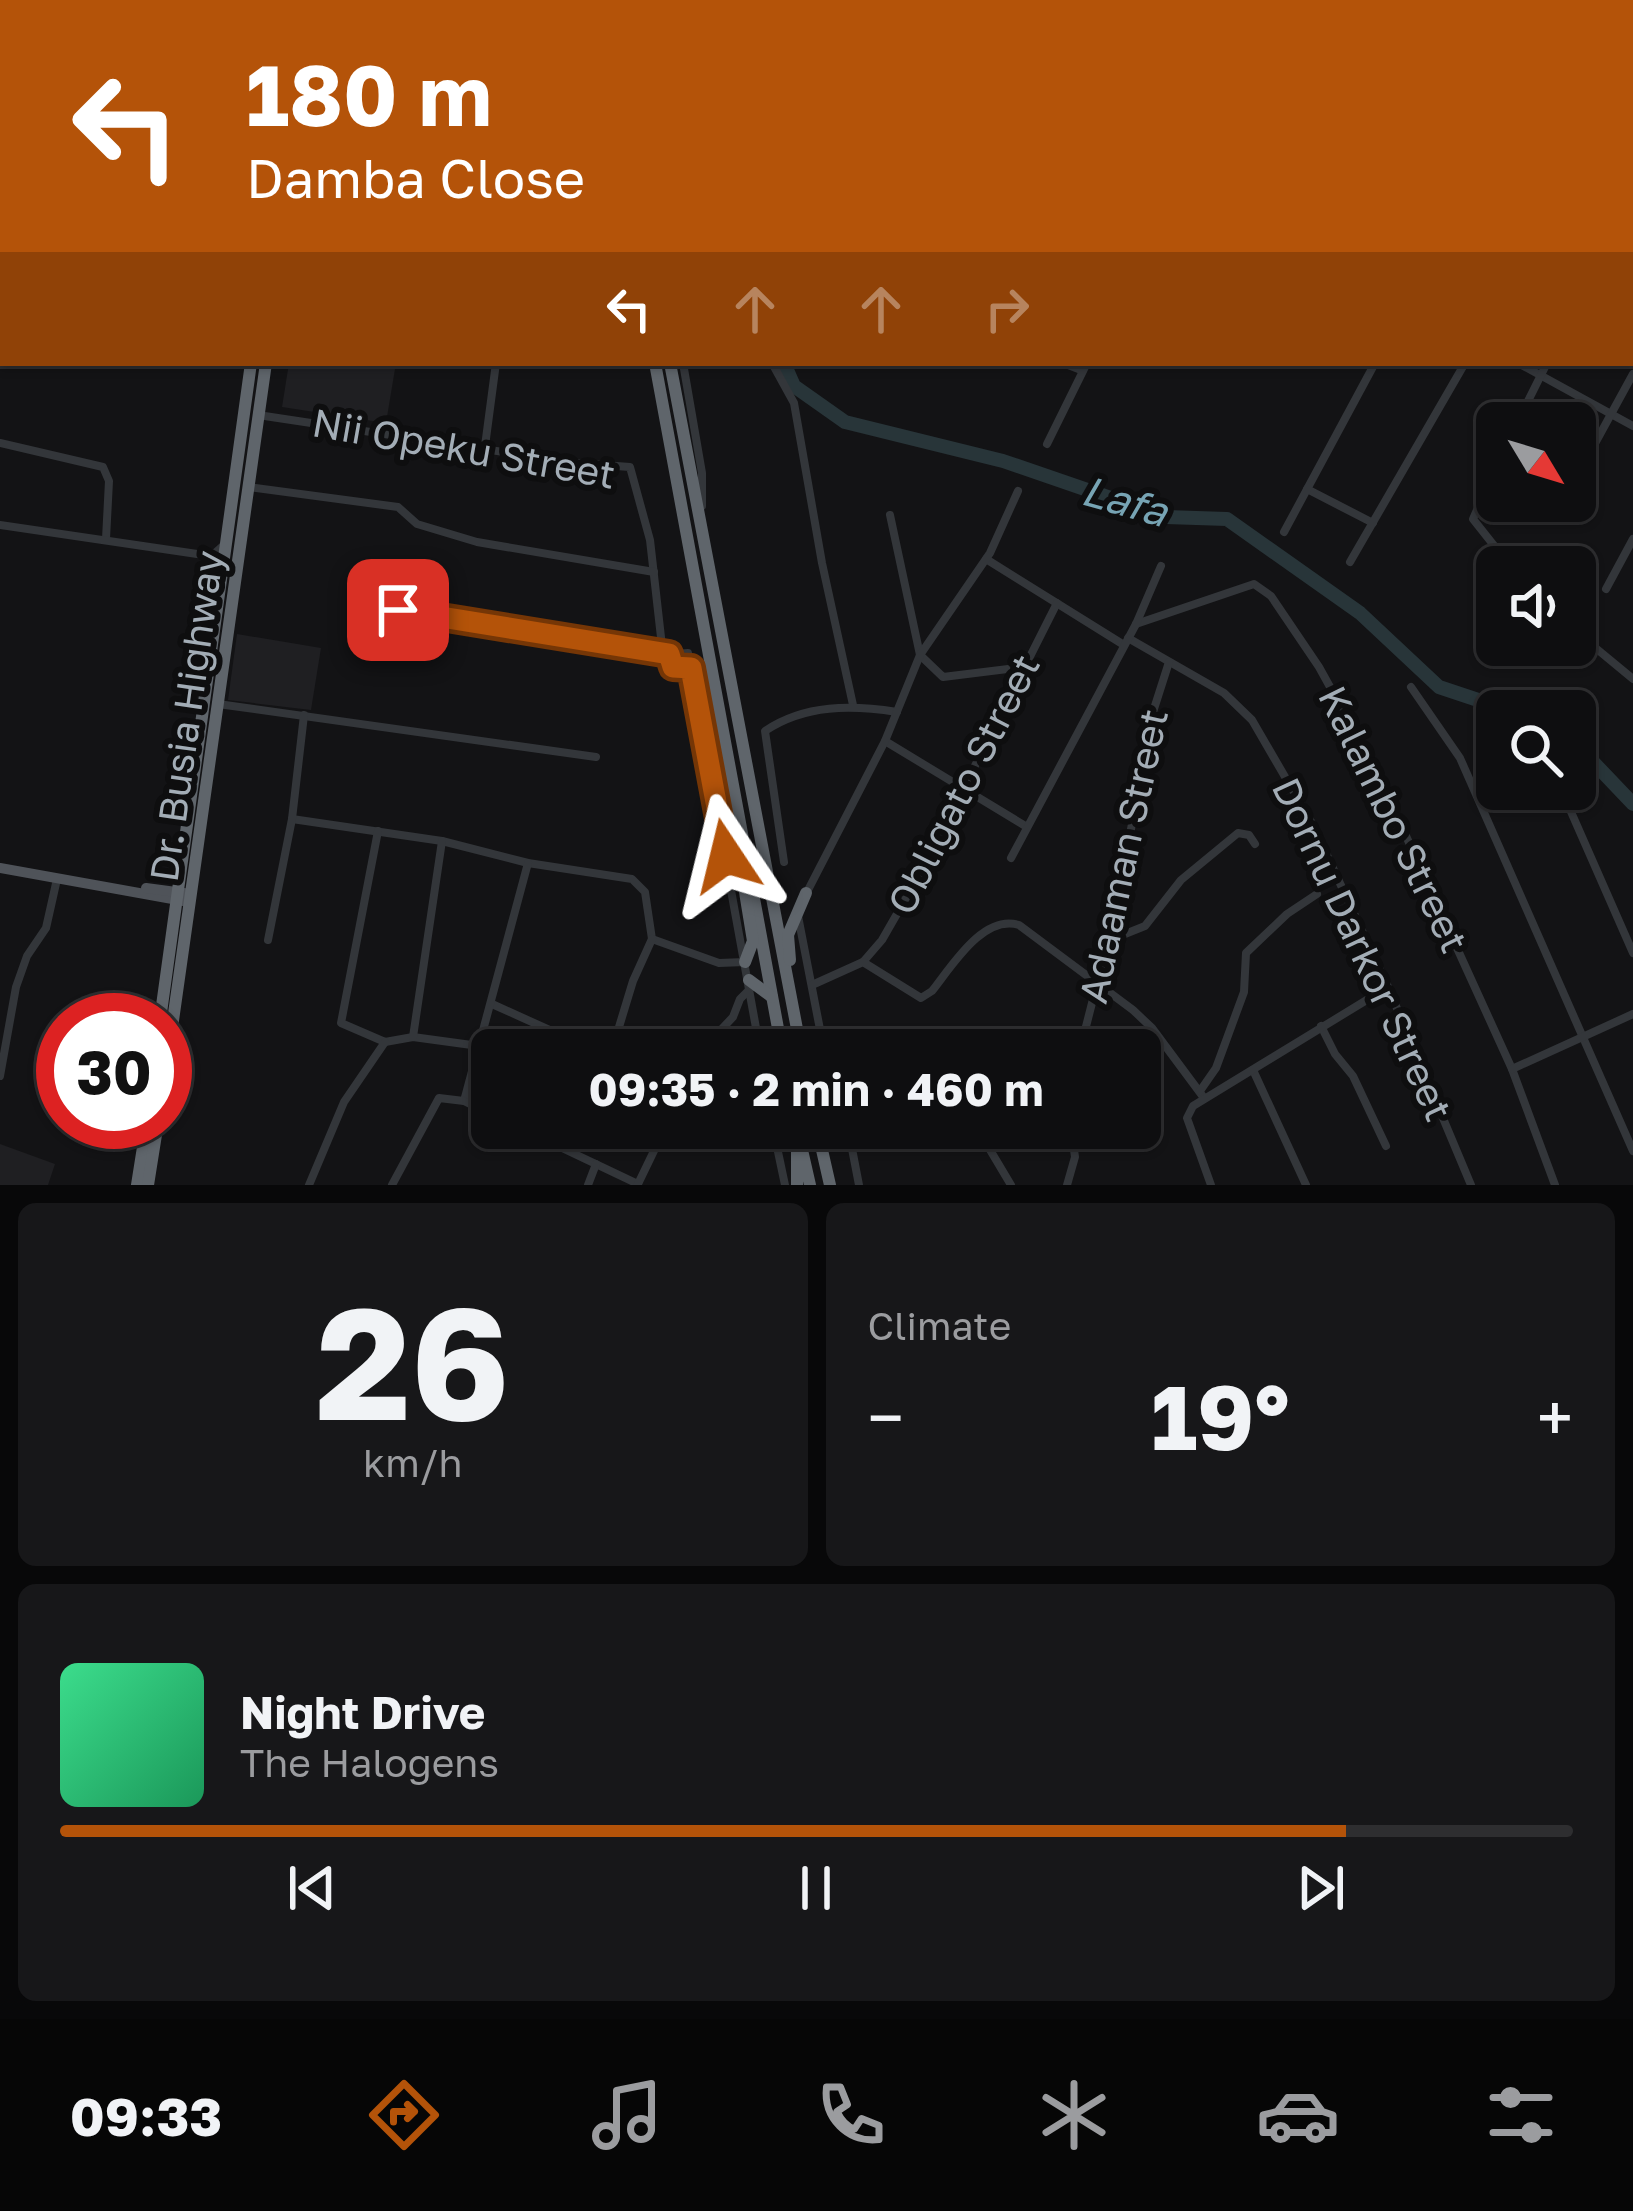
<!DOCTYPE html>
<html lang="en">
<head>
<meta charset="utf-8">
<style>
  body { margin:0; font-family:"Golos Text",sans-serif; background:#171719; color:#f1f3f6; height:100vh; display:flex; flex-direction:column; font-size:45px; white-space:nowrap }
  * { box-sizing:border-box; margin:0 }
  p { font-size:39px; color:#9b9c9f }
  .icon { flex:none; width:66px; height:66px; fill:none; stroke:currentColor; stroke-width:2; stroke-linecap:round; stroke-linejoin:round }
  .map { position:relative; height:1185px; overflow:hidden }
  .side { display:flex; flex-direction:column; gap:18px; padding:18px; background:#080809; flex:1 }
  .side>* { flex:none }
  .top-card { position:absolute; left:0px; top:0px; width:1635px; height:366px; box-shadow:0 3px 9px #0004,0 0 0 3px #2e2e30; background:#b45309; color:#fff; overflow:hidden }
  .needle { width:78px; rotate:128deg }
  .controls { position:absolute; left:1476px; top:402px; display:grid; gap:24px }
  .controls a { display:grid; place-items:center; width:120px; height:120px; border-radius:18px; background:#0e0e10; box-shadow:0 3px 9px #0004,0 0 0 3px #2e2e30; font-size:60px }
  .speed { position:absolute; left:36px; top:993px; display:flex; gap:24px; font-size:60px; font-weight:700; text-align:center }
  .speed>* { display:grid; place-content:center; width:156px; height:156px; border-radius:50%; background:#0e0e10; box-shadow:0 3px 9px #0004,0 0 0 3px #2e2e30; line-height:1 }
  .speed .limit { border:18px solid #d22; background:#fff; color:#111 }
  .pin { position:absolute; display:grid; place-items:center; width:102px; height:102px; color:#fff; margin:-51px; border-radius:24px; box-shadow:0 6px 18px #0006 }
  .me { position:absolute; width:132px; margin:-66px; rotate:350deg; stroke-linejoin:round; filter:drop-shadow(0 0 9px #0008) }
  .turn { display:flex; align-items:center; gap:42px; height:252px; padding:0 48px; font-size:54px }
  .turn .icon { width:156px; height:156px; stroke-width:2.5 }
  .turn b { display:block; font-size:84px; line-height:102px }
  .lanes { display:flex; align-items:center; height:114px; padding:0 48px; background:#0003; justify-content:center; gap:60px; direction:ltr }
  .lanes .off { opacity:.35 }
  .big { font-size:90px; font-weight:700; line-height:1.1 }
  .side .widget { flex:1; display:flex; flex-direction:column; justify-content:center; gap:18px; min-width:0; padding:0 42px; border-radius:18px; background:#171719 }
  .side .dial { align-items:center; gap:0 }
  .dial b { font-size:156px; line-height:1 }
  .song { display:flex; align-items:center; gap:36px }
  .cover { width:144px; height:144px; border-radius:18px; background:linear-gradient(135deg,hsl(150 70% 55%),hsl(150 70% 35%)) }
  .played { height:12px; border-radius:6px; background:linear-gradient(90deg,#b45309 85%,#2e2e30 85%) }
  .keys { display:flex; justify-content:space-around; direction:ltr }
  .heat { display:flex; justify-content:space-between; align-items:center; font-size:66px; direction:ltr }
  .side .tiles { flex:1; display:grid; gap:18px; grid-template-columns:1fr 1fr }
  .widget:last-child { grid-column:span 2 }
  .trip { position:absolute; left:471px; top:1029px; width:690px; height:120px; border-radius:18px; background:#0e0e10; box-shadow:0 3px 9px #0004,0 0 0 3px #2e2e30; font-weight:700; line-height:120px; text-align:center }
  .tabs { display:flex; height:192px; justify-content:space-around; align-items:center; background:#060606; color:#9b9c9f }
  .tabs .icon { width:84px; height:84px }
  .tabs .on { color:#b45309 }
  .tabs b { font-size:54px; color:#f1f3f6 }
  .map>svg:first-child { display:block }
</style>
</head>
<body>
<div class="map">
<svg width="1633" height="1185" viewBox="0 0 1633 1185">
  <rect width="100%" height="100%" fill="#131315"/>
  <g fill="#1f1f22">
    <polygon points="289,363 396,363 386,423 282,407"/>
    <polygon points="237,634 321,648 311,710 228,700"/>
    <polygon points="0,1144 55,1164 48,1185 0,1185"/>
  </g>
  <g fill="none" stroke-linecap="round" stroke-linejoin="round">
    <g stroke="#283539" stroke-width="14">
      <polyline points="784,363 794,386 845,422 1003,461 1166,517 1227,519 1360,613 1439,687 1511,711"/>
      <polyline points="1575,743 1633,804"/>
    </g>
    <g stroke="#33363a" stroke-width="8">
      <polyline points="610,0 611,3"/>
      <polyline points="659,0 663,3"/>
      <polyline points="791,0 792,3"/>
      <polyline points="1001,0 1006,3"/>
      <polyline points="1124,0 1125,3"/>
      <polyline points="1510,0 1516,3"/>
      <polyline points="691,3 694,0"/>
      <polyline points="972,3 973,0"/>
      <polyline points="1283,3 1284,0"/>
      <polyline points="1476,3 1477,0"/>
      <polyline points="1558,3 1560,0"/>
      <polyline points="1632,28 1633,26"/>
      <polyline points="1632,56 1633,56"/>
      <polyline points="1632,203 1633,201"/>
      <polyline points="0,250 3,251"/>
      <polyline points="683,363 702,473 702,506"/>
      <polyline points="772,363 794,403 822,563 853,705"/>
      <polyline points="1063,363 1081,370"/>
      <polyline points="1518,363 1633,426"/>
      <polyline points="258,415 576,463 630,467 650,540 663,655"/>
      <polyline points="1517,423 1547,363"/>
      <polyline points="0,443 103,467 109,481 106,539"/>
      <polyline points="1047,444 1087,363"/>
      <polyline points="485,446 496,363"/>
      <polyline points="1497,464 1473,519 1511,567"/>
      <polyline points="1575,480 1633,374"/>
      <polyline points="249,487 398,507 417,524 477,542 654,572"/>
      <polyline points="1307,489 1373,523"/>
      <polyline points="1561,506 1563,501"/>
      <polyline points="890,515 920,655 943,677 1024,667"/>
      <polyline points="0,525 204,555 215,553 224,545"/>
      <polyline points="1284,532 1375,363"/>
      <polyline points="986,559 1124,645"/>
      <polyline points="1350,562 1465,363"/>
      <polyline points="1606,589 1633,539"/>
      <polyline points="398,610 663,655 688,653 760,1050"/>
      <polyline points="1136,624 1254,584 1271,596 1319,667 1376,770 1512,1069 1555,1185"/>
      <polyline points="1575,631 1633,679"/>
      <polyline points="1128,638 1224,693 1252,720 1313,825 1388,987 1471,1185"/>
      <polyline points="669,654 673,667 691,668"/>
      <polyline points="1411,687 1460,758 1633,1151"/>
      <polyline points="218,704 596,757"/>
      <polyline points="885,741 1027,827"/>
      <polyline points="1561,789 1633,953"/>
      <polyline points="292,819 442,841 528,863 632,879 645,892 652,939"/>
      <polyline points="378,831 341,1023 385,1042 413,1037 479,1046"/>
      <polyline points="1011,858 1136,624 1161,566"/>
      <path d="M784,862L765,731C805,704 852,705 897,712"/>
      <polyline points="807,892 885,741 920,655 990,553 1018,491"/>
      <polyline points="798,916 824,1050"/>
      <polyline points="652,939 719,963 745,962"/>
      <polyline points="268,940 292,819 304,715"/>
      <polyline points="1110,940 1145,926 1181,880 1238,833 1249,835 1255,844"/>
      <polyline points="863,962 882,940 925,865 1057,603"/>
      <path d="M812,985L863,962L921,998L932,991C952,966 983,914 1019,925L1133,1010L1152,1028L1204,1098"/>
      <polyline points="492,1004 594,1050"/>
      <polyline points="1321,1026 1335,1054 1353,1076 1386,1146"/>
      <polyline points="413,1037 442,841"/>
      <polyline points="612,1050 633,981 652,939"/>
      <polyline points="702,1050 733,1017 740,999 750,989"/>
      <polyline points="1080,1050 1116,909 1153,712 1169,662"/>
      <polyline points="1512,1069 1633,1014"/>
      <polyline points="1253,1070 1306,1185"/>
      <polyline points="0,1076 16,987 27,956 46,928 57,879"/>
      <polyline points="1200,1091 1216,1068 1244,992 1246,953 1287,914 1317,894"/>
      <polyline points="464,1101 528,863"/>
      <polyline points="520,1128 638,1184"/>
      <polyline points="773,1128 785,1185"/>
      <polyline points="848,1128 859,1185"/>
      <polyline points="977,1128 1011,1185"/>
      <polyline points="638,1184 665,1128"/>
      <polyline points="309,1185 344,1102 385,1042"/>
      <polyline points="392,1185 439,1098 464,1101 492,1115"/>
      <polyline points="588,1185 596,1164"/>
      <polyline points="1067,1185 1075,1157 1071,1128"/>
      <polyline points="1211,1185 1187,1118 1193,1106 1388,987"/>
    </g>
    <g stroke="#4f5359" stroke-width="10">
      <polyline points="0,868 189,902"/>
      <polyline points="146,888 191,894"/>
    </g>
    <g stroke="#5f656b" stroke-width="12">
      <polyline points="566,0 567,3"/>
      <polyline points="579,0 580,3"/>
      <polyline points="592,0 592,3"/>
      <polyline points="603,0 604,3"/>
      <polyline points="289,3 289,0"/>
      <polyline points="304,3 304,0"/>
      <polyline points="319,3 319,0"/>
      <polyline points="330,3 330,0"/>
      <polyline points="655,363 782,1050"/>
      <polyline points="670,363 801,1050"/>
      <polyline points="744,886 753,941 745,962"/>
      <polyline points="790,960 788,935 806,893"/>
      <polyline points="749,980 772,997"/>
      <polyline points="160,1020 251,363"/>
      <polyline points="165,1077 266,363"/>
      <polyline points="797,1128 810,1185"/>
      <polyline points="817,1128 830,1185"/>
      <polyline points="797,1142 797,1185"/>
      <polyline points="137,1185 147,1122"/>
      <polyline points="148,1185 158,1122"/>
    </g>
  </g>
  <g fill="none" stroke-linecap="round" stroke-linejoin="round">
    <g stroke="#753606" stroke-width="30">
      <polyline id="route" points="398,610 669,654 673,667 691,668 726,856"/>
    </g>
    <use href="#route" stroke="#b45309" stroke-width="21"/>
  </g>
  <g text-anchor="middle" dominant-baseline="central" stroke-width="12" stroke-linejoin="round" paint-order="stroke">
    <g font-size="39" fill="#a3adb6" stroke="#0e0e0f">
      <text transform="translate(464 448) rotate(10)">Nii Opeku Street</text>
      <text transform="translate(186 716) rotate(-82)">Dr. Busia Highway</text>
      <text transform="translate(963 784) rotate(-63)">Obligato Street</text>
      <text transform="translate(1394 819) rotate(64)">Kalambo Street</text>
      <text transform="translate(1123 856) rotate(-78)">Adaaman Street</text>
      <text transform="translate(1363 949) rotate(65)">Dornu Darkor Street</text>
    </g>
    <g font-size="42" font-style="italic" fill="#77a4b4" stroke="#0e0e0f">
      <text transform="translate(1125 500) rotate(16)">Lafa</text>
    </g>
  </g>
</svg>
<div class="controls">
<a><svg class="needle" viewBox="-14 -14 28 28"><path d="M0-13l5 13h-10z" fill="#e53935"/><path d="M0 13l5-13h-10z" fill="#9b9c9f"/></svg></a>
<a><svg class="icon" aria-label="sound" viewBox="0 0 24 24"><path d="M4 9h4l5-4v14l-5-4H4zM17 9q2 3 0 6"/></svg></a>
<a><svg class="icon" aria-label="search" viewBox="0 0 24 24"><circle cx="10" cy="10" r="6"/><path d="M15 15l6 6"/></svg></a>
</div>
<div class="speed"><div class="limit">30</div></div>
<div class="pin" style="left:398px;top:610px;background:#d93025"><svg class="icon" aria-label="arrive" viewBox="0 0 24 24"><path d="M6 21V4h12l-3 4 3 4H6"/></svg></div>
<svg class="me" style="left:726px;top:856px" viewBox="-20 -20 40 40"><path d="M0-17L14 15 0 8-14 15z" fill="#b45309" stroke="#fff" stroke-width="4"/></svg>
<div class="trip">09:35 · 2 min · 460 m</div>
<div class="top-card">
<div class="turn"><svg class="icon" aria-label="left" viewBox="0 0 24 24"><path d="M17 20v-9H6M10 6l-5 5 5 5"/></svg><div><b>180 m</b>Damba Close</div></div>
<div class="lanes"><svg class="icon" aria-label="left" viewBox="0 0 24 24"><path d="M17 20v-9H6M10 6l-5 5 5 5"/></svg><svg class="icon off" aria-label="ahead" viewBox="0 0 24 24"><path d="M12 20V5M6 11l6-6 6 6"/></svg><svg class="icon off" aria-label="ahead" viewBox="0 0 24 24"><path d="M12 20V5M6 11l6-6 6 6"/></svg><svg class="icon off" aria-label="right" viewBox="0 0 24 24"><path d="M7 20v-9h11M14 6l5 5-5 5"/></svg></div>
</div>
</div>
<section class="side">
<div class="tiles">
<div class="widget dial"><b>26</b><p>km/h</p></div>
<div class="widget"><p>Climate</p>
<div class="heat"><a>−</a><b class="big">19°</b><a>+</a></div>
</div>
<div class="widget">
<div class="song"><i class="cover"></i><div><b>Night Drive</b><p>The Halogens</p></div></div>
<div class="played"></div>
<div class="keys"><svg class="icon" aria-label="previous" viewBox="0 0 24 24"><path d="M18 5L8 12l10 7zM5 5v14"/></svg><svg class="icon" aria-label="pause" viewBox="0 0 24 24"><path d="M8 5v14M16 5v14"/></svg><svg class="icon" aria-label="next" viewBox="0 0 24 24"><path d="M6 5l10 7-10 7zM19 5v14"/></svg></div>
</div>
</div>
</section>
<nav class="tabs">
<b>09:33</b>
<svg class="icon on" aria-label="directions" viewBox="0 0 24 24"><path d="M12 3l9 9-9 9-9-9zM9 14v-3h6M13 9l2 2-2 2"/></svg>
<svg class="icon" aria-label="music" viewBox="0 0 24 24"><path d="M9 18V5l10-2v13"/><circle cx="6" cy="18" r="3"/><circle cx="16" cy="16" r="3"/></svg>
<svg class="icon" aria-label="phone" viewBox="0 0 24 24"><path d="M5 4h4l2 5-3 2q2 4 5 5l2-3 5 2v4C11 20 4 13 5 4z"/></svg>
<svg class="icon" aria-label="climate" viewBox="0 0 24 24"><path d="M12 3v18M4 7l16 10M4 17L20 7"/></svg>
<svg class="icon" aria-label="car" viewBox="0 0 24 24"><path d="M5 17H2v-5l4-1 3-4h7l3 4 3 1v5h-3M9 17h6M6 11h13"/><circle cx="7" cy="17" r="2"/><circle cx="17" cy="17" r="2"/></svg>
<svg class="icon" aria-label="filters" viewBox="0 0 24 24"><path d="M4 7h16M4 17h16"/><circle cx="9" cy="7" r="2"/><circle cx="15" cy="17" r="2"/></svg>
</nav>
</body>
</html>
